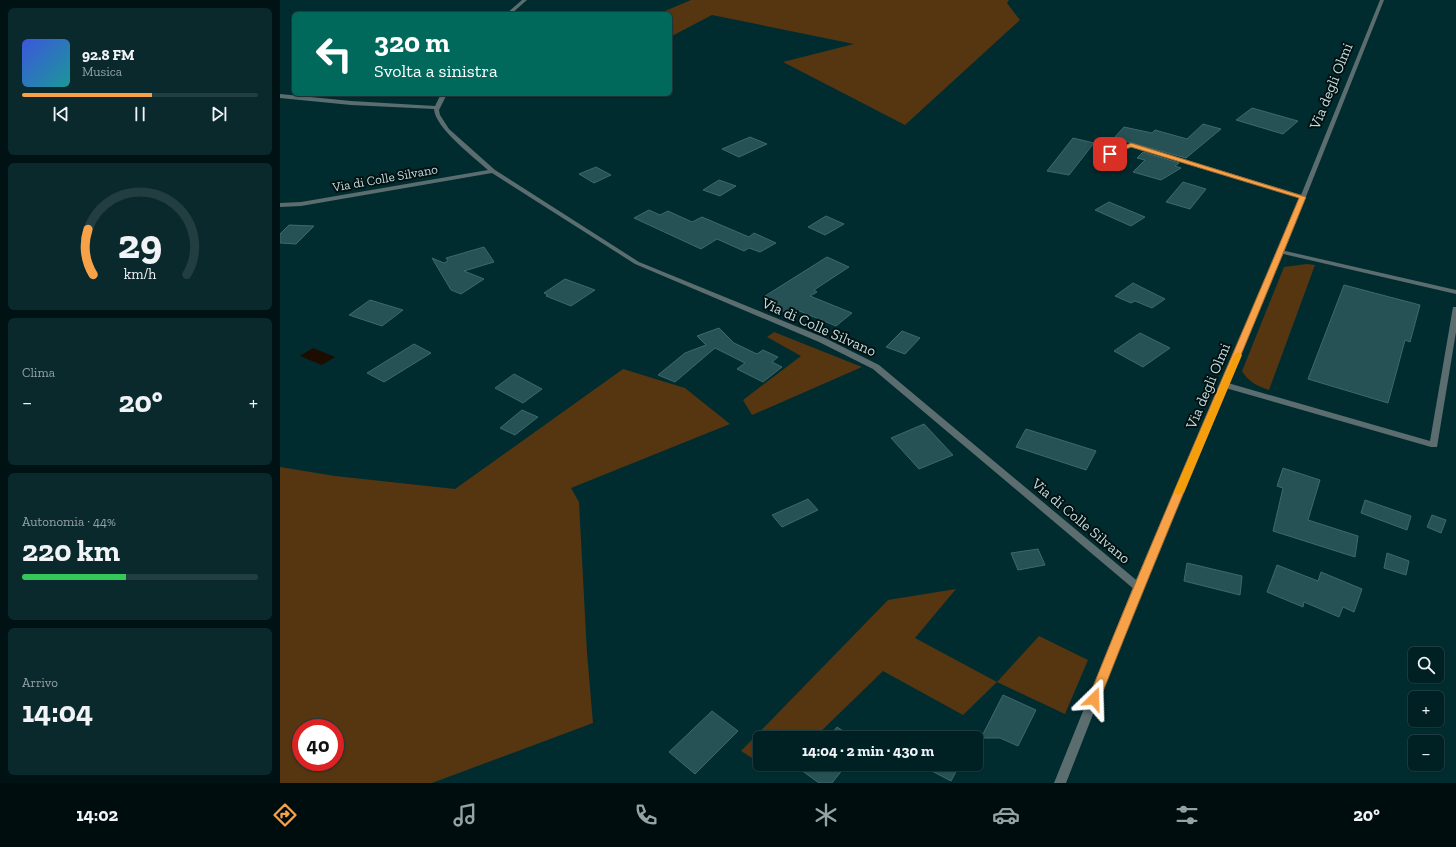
<!DOCTYPE html>
<html lang="it">
<head>
<meta charset="utf-8">
<style>
  body { margin:0; font-family:"Zilla Slab",serif; background:#0a292c; color:#f1f3f6; height:100vh; display:flex; flex-direction:column; font-size:15px; white-space:nowrap }
  * { box-sizing:border-box; margin:0 }
  p { font-size:13px; color:#95a3a6 }
  .icon { flex:none; width:22px; height:22px; fill:none; stroke:currentColor; stroke-width:2; stroke-linecap:round; stroke-linejoin:round }
  .map { position:relative; flex:1; overflow:hidden }
  .drawer { display:flex; flex-direction:column; gap:8px; padding:8px; background:#001214; width:280px }
  .drawer>* { flex:none }
  .banner { position:absolute; left:12px; top:12px; width:380px; height:84px; border-radius:6px; box-shadow:0 1px 3px #0004,0 0 0 1px #223e41; background:#00695c; color:#fff; overflow:hidden }
  .buttons { position:absolute; left:1128px; top:647px; display:grid; gap:8px }
  .buttons a { display:grid; place-items:center; width:36px; height:36px; border-radius:6px; background:#002124; box-shadow:0 1px 3px #0004,0 0 0 1px #223e41; font-size:20px }
  .speed { position:absolute; left:12px; top:719px; display:flex; gap:8px; font-size:20px; font-weight:700; text-align:center }
  .speed>* { display:grid; place-content:center; width:52px; height:52px; border-radius:50%; background:#002124; box-shadow:0 1px 3px #0004,0 0 0 1px #223e41; line-height:1 }
  .speed .limit { border:6px solid #d22; background:#fff; color:#111 }
  .pin { position:absolute; display:grid; place-items:center; width:34px; height:34px; color:#fff; margin:-17px; border-radius:8px; box-shadow:0 2px 6px #0006 }
  .me { position:absolute; width:44px; margin:-22px; rotate:22deg; stroke-linejoin:round; filter:drop-shadow(0 0 3px #0008) }
  .turn { display:flex; align-items:center; gap:14px; height:84px; padding:0 16px; font-size:18px }
  .turn .icon { width:52px; height:52px; stroke-width:2.5 }
  .turn b { display:block; font-size:28px; line-height:34px }
  .big { font-size:30px; font-weight:800; line-height:1.1 }
  .drawer .tile { flex:1; display:flex; flex-direction:column; justify-content:center; gap:6px; min-width:0; padding:0 14px; border-radius:6px; background:#0a292c }
  .drawer .dial { align-items:center; gap:0 }
  .dial svg { height:104px; overflow:visible; fill:none; stroke:#223e41; stroke-width:7; stroke-linecap:round; text-anchor:middle }
  .dial text { fill:#f1f3f6; stroke:none }
  .song { display:flex; align-items:center; gap:12px }
  .cover { width:48px; height:48px; border-radius:6px; background:linear-gradient(135deg,hsl(230 70% 55%),hsl(180 70% 35%)) }
  .played { height:4px; border-radius:2px; background:linear-gradient(90deg,#f7a248 55%,#223e41 55%) }
  .keys { display:flex; justify-content:space-around; direction:ltr }
  .heat { display:flex; justify-content:space-between; align-items:center; font-size:22px; direction:ltr }
  .charge { height:6px; border-radius:3px; background:linear-gradient(90deg,#34c759 44%,#223e41 0) }
  .trip { position:absolute; left:473px; top:731px; width:230px; height:40px; border-radius:6px; background:#002124; box-shadow:0 1px 3px #0004,0 0 0 1px #223e41; font-weight:800; line-height:40px; text-align:center }
  .tab-bar { display:flex; height:64px; justify-content:space-around; align-items:center; background:#000d0e; color:#95a3a6 }
  .tab-bar .icon { width:28px; height:28px }
  .tab-bar .active { color:#f7a248 }
  .tab-bar b { font-size:18px; color:#f1f3f6 }
  main { display:flex; flex:1; min-height:0 }
  .map>svg:first-child { display:block }
</style>
</head>
<body>
<main>
<section class="drawer">
<div class="tile">
<div class="song"><i class="cover"></i><div><b>92.8 FM</b><p>Musica</p></div></div>
<div class="played"></div>
<div class="keys"><svg class="icon" aria-label="previous" viewBox="0 0 24 24"><path d="M18 5L8 12l10 7zM5 5v14"/></svg><svg class="icon" aria-label="pause" viewBox="0 0 24 24"><path d="M8 5v14M16 5v14"/></svg><svg class="icon" aria-label="next" viewBox="0 0 24 24"><path d="M6 5l10 7-10 7zM19 5v14"/></svg></div>
</div>
<div class="tile dial"><svg viewBox="0 0 100 80">
<path d="M14 69A42 42 0 1 1 86 69"/>
<path d="M14 69A42 42 0 0 1 10 34" stroke="#f7a248"/>
<text x="50" y="56" font-size="32" font-weight="700">29</text>
<text x="50" y="72" font-size="11">km/h</text>
</svg></div>
<div class="tile"><p>Clima</p>
<div class="heat"><a>−</a><b class="big">20°</b><a>+</a></div>
</div>
<div class="tile"><p>Autonomia · 44%</p><b class="big">220 km</b><div class="charge"></div></div>
<div class="tile"><p>Arrivo</p><b class="big">14:04</b></div>
</section>
<div class="map">
<svg width="1176" height="783" viewBox="0 0 1176 783">
  <rect width="100%" height="100%" fill="#002c30"/>
  <g fill="#563511" fill-rule="evenodd">
    <polygon points="411,0 729,0 727,3 740,20 625,125 503,62 574,44 432,15 390,37 390,14 378,14"/>
    <path d="M1027,264L1035,265L989,390C978,386 968,382 962,371L1004,267Z"/>
    <polygon points="494,332 582,367 472,415 463,400 521,356 487,337"/>
    <path d="M343,369L405,388L450,424L291,488L299,502L307,653L313,723L152,783H0V467L55,476L175,489ZM21,728H55V762H21Z"/>
    <polygon points="676,589 635,638 717,682 759,636 808,660 785,714 717,682 683,715 603,671 534,738 480,738 480,763 461,751 608,600"/>
  </g>
  <polygon fill="#1d0c00" points="33,348 55,357 42,365 20,356"/>
  <g fill="#275255" stroke="#3e686c">
    <polygon points="972,108 1018,121 1003,134 956,120"/>
    <polygon points="923,124 941,129 906,158 834,138 844,127 872,133 875,130 907,139"/>
    <polygon points="470,137 487,144 459,157 442,149"/>
    <polygon points="793,138 814,143 789,175 767,171"/>
    <polygon points="863,152 899,163 895,166 901,168 881,180 853,172 865,160 857,158"/>
    <polygon points="316,167 331,175 314,183 299,174"/>
    <polygon points="439,180 456,186 440,196 423,190"/>
    <polygon points="903,182 926,189 910,209 886,202"/>
    <polygon points="829,202 865,217 851,226 815,210"/>
    <polygon points="369,210 380,215 388,211 412,222 422,217 469,237 474,233 496,243 480,252 469,248 464,251 437,239 421,249 354,218"/>
    <polygon points="546,216 564,224 545,235 528,227"/>
    <polygon points="9,225 34,226 16,244 0,243 0,234"/>
    <polygon points="204,247 214,262 184,271 204,279 181,294 171,290 152,258 164,263 168,261 166,258"/>
    <polygon points="547,257 569,267 534,290 537,292 530,296 572,313 556,326 512,308 505,312 484,301 489,298 485,296"/>
    <polygon points="285,279 315,290 291,306 266,296 268,295 264,293"/>
    <polygon points="853,283 885,299 872,308 855,301 851,303 835,296"/>
    <polygon points="1064,285 1140,305 1130,342 1125,340 1108,403 1028,379"/>
    <polygon points="90,300 123,310 102,326 69,315"/>
    <polygon points="439,328 454,343 477,354 483,350 498,357 492,362 502,367 483,382 457,369 465,363 435,348 395,382 378,375 405,353 426,345 417,336"/>
    <polygon points="622,331 640,338 625,354 606,347"/>
    <polygon points="860,333 890,348 863,367 834,351"/>
    <polygon points="134,344 151,353 104,382 87,373"/>
    <polygon points="234,374 262,389 243,403 215,388"/>
    <polygon points="242,410 258,417 235,435 220,428"/>
    <polygon points="644,424 673,455 639,469 611,438"/>
    <polygon points="746,429 816,451 806,470 736,447"/>
    <polygon points="1003,468 1040,480 1028,520 1078,536 1075,557 993,531 1003,488 997,486"/>
    <polygon points="528,499 538,510 502,527 492,515"/>
    <polygon points="1085,500 1131,516 1127,530 1081,513"/>
    <polygon points="1152,515 1166,520 1161,533 1147,527"/>
    <polygon points="758,549 765,565 738,570 731,553"/>
    <polygon points="1107,553 1129,561 1126,575 1104,568"/>
    <polygon points="907,563 962,576 960,595 904,581"/>
    <polygon points="997,565 1038,581 1041,572 1082,589 1074,612 1063,607 1059,617 1024,602 1023,607 987,592"/>
    <polygon points="723,695 756,710 738,746 720,738 701,738"/>
    <polygon points="432,711 458,731 415,774 389,752"/>
    <polygon points="557,727 574,738 548,738"/>
    <polygon points="526,764 567,764 552,783 539,783 521,770"/>
    <polygon points="646,764 680,764 671,781 644,767"/>
  </g>
  <g fill="none" stroke-linecap="round" stroke-linejoin="round">
    <g fill="#5b6d6f" fill-rule="evenodd">
      <polygon points="1001,250 1176,290 1176,294 999,253 999,251"/>
      <polygon points="1173,307 1176,307 1176,332 1157,447 1151,447 942,387 941,385 945,382 948,383 1150,441"/>
    </g>
    <g fill="#5b6d6f" fill-rule="evenodd">
      <polygon points="242,0 247,0 231,14 226,14"/>
      <path d="M0,94L71,101L155,106L161,94H167L159,110L160,115L169,129L215,170L359,262L545,338L599,365L861,584L863,587L861,590L858,591L855,590L593,369L539,342L355,264L212,173L21,206L0,207V203L21,202L208,170C194,157 155,128 154,109L71,105L0,98Z"/>
      <polygon points="851,143 1025,196 1026,197 1023,199 1021,198 851,147 822,159 817,158"/>
    </g>
    <polygon fill="#5b6d6f" fill-rule="evenodd" points="1100,0 1104,0 1004,252 863,587 786,783 774,783 853,587 998,252"/>
  </g>
  <path fill="#f7a248" stroke="#a1692f" d="M851,143L1026,197C958,365 886,531 820,699L818,703L814,704L809,703L808,699C875,531 949,365 1019,198L851,147L833,155L827,154Z"/>
  <polygon fill="#f59e0b" points="958,352 962,355 904,492 899,495 896,494 894,492 954,355"/>
  <g text-anchor="middle" dominant-baseline="central" stroke-width="4" stroke-linejoin="round" paint-order="stroke">
    <g font-size="13" fill="#c6dcde" stroke="#021213">
      <text transform="translate(105 178) rotate(-10)">Via di Colle Silvano</text>
    </g>
    <g font-size="15" fill="#c6dcde" stroke="#021213">
      <text transform="translate(1051 86) rotate(-68)">Via degli Olmi</text>
      <text transform="translate(539 327) rotate(24)">Via di Colle Silvano</text>
      <text transform="translate(928 386) rotate(-67)">Via degli Olmi</text>
      <text transform="translate(801 521) rotate(40)">Via di Colle Silvano</text>
    </g>
  </g>
</svg>
<div class="buttons">
<a><svg class="icon" aria-label="search" viewBox="0 0 24 24"><circle cx="10" cy="10" r="6"/><path d="M15 15l6 6"/></svg></a>
<a>+</a>
<a>−</a>
</div>
<div class="speed"><div class="limit">40</div></div>
<div class="pin" style="left:830px;top:154px;background:#d93025"><svg class="icon" aria-label="arrive" viewBox="0 0 24 24"><path d="M6 21V4h12l-3 4 3 4H6"/></svg></div>
<svg class="me" style="left:814px;top:699px" viewBox="-20 -20 40 40"><path d="M0-17L14 15 0 8-14 15z" fill="#f7a248" stroke="#fff" stroke-width="4"/></svg>
<div class="trip">14:04 · 2 min · 430 m</div>
<div class="banner">
<div class="turn"><svg class="icon" aria-label="left" viewBox="0 0 24 24"><path d="M17 20v-9H6M10 6l-5 5 5 5"/></svg><div><b>320 m</b>Svolta a sinistra</div></div>
</div>
</div>
</main>
<nav class="tab-bar">
<b>14:02</b>
<svg class="icon active" aria-label="directions" viewBox="0 0 24 24"><path d="M12 3l9 9-9 9-9-9zM9 14v-3h6M13 9l2 2-2 2"/></svg>
<svg class="icon" aria-label="music" viewBox="0 0 24 24"><path d="M9 18V5l10-2v13"/><circle cx="6" cy="18" r="3"/><circle cx="16" cy="16" r="3"/></svg>
<svg class="icon" aria-label="phone" viewBox="0 0 24 24"><path d="M5 4h4l2 5-3 2q2 4 5 5l2-3 5 2v4C11 20 4 13 5 4z"/></svg>
<svg class="icon" aria-label="climate" viewBox="0 0 24 24"><path d="M12 3v18M4 7l16 10M4 17L20 7"/></svg>
<svg class="icon" aria-label="car" viewBox="0 0 24 24"><path d="M5 17H2v-5l4-1 3-4h7l3 4 3 1v5h-3M9 17h6M6 11h13"/><circle cx="7" cy="17" r="2"/><circle cx="17" cy="17" r="2"/></svg>
<svg class="icon" aria-label="filters" viewBox="0 0 24 24"><path d="M4 7h16M4 17h16"/><circle cx="9" cy="7" r="2"/><circle cx="15" cy="17" r="2"/></svg>
<b>20°</b>
</nav>
</body>
</html>
